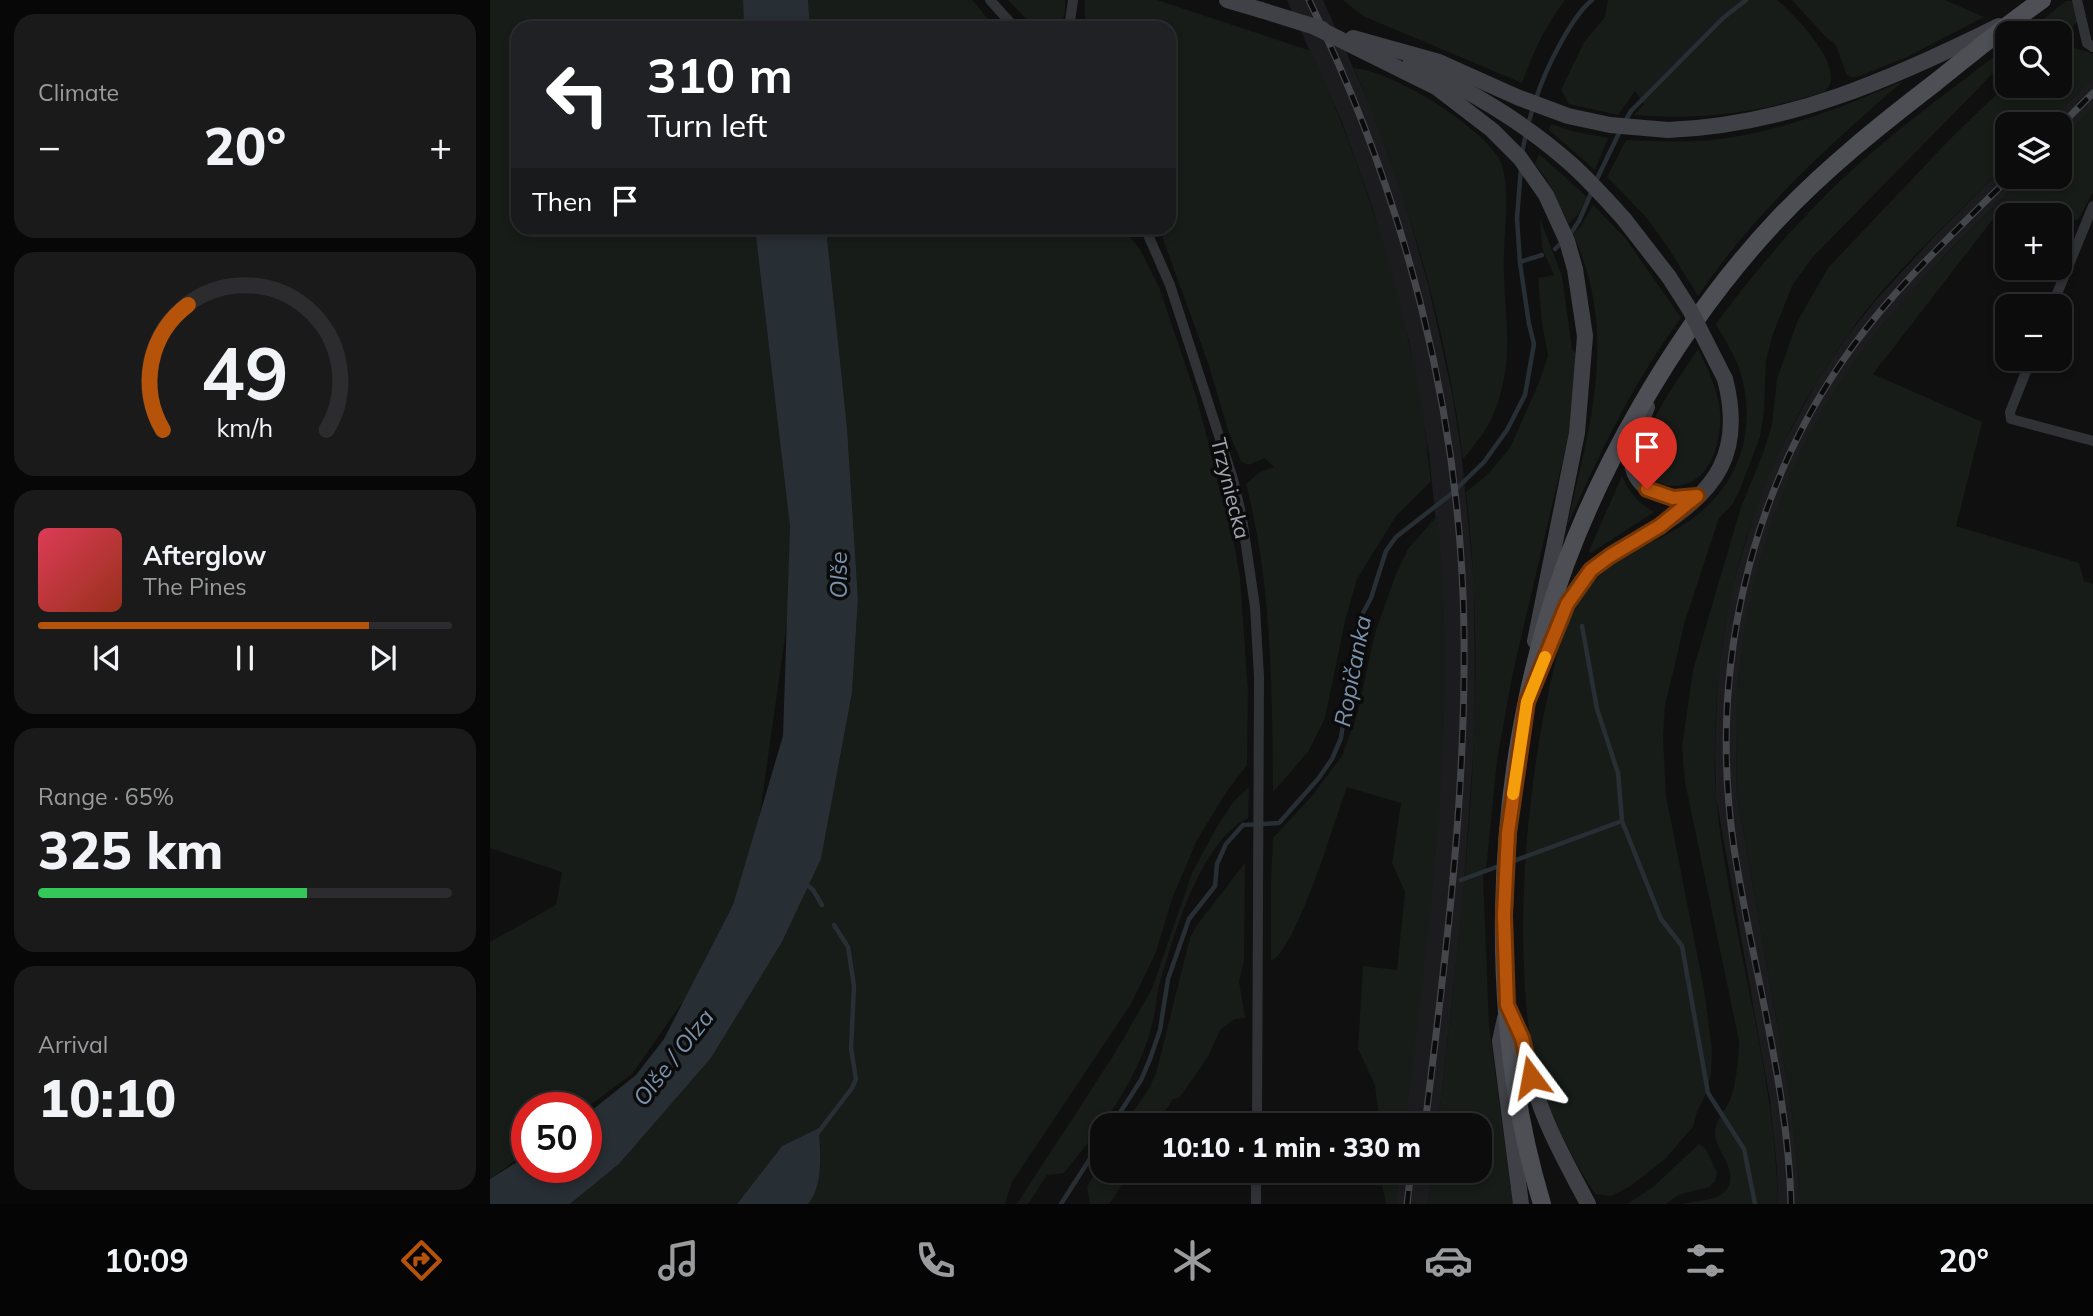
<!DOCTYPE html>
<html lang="en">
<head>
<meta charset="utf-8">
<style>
  body { margin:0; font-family:Mulish,sans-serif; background:#1a1a1b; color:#f1f3f6; height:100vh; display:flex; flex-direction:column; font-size:26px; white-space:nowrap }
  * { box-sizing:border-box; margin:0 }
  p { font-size:23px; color:#9a9b9d }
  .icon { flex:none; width:38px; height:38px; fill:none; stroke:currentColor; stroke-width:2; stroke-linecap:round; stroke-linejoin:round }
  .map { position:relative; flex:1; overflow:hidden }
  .side { display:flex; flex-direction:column; gap:14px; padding:14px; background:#070707; width:490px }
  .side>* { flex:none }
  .banner { position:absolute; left:21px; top:21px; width:665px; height:214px; border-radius:21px; box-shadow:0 4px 10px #0003,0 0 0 2px #2c2c2e; background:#202124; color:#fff; overflow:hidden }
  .fabs { position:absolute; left:1505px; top:21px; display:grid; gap:14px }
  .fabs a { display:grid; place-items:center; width:77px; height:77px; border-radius:14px; background:#0c0c0d; box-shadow:0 4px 10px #0003,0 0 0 2px #2c2c2e; font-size:35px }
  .speed { position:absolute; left:21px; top:1092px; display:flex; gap:14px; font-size:35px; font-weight:700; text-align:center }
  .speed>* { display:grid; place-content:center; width:91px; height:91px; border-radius:50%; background:#0c0c0d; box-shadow:0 4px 10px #0003,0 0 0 2px #2c2c2e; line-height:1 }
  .speed .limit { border:10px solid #d22; background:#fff; color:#111 }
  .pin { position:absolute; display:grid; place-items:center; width:60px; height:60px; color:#fff; margin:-72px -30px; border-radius:50% 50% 50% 0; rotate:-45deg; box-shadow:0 0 7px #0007 }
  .pin .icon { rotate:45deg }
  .me { position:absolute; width:77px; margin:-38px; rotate:347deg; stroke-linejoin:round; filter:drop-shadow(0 0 5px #0008) }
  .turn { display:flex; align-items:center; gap:24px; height:147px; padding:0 21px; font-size:32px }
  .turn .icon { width:91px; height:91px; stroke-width:2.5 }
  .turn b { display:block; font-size:49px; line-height:60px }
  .then { display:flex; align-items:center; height:66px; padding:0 21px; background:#0003; gap:14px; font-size:26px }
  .big { font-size:52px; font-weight:800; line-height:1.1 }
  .side .tile { flex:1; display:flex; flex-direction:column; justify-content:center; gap:10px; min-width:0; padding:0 24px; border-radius:21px; background:#1a1a1b }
  .side .dial { align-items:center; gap:0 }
  .dial svg { height:182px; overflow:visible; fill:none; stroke:#2c2c2e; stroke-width:7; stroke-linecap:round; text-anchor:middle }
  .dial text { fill:#f1f3f6; stroke:none }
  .song { display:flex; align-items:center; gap:21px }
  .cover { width:84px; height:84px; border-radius:10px; background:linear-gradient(135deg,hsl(350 70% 55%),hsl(10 70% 35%)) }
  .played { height:7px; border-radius:4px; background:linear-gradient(90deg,#b45309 80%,#2c2c2e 80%) }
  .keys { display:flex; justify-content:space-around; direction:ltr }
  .heat { display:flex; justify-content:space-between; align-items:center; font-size:38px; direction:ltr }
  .charge { height:10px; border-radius:5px; background:linear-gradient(90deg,#34c759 65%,#2c2c2e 0) }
  .trip { position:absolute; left:600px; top:1113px; width:402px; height:70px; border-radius:21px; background:#0c0c0d; box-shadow:0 4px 10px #0003,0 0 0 2px #2c2c2e; font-weight:800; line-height:70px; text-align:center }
  .tab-bar { display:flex; height:112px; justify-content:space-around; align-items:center; background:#050505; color:#9a9b9d }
  .tab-bar .icon { width:49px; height:49px }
  .tab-bar .selected { color:#b45309 }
  .tab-bar b { font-size:32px; color:#f1f3f6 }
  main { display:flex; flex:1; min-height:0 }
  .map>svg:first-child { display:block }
</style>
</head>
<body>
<main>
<section class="side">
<div class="tile"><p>Climate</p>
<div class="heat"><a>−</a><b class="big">20°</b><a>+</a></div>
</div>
<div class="tile dial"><svg viewBox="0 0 100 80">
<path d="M14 69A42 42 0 1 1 86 69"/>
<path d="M14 69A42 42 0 0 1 25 14" stroke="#b45309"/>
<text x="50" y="56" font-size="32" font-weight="700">49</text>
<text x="50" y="72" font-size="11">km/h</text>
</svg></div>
<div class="tile">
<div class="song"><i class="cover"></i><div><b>Afterglow</b><p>The Pines</p></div></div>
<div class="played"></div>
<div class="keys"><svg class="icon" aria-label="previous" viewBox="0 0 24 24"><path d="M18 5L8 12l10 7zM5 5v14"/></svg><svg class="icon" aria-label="pause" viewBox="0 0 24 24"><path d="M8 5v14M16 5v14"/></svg><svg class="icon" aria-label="next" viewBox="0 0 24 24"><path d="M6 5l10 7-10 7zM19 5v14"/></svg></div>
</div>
<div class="tile"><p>Range · 65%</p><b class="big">325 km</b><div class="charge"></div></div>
<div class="tile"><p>Arrival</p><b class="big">10:10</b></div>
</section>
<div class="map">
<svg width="1603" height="1204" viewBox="0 0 1603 1204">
  <rect width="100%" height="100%" fill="#101011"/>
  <g fill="#1c1c1e">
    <polygon points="797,0 833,0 882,110 913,196 939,288 962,393 971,450 984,582 985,728 972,911 948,1125 915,1125 939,908 953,727 952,583 939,454 919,341 882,206 852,122"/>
    <polygon points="1603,78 1603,108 1570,141 1570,124 1557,124"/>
    <polygon points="1517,164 1517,177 1534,177 1458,252 1394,323 1347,389 1305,466 1288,508 1262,595 1249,674 1246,753 1247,795 1300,1097 1308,1166 1309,1204 1288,1204 1287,1168 1280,1100 1226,797 1225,753 1228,672 1241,591 1268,501 1286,457 1329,378 1355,339 1386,300 1443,238"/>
    <polygon points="910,1171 943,1171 938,1204 905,1204"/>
  </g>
  <g fill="#171c18">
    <polygon points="0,0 253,0 254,28 28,28 28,228 265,228 300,527 298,616 256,912 142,1074 96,1108 37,1108 37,1152 0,1179 0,942 66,905 72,872 0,848"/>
    <polygon points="318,0 482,0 506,28 320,28"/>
    <path d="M518,0H575C576,10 574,19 570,28H545Z"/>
    <path d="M595,0H667L821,51C871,162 908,277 930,397C935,425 937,453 941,481L906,516L867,579L855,621L835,718L818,752L783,792C782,690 782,583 756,484L770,472L784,467L775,458L758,465L751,461L739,433L718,363L669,228H679V162L683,160L679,150V28H595Z"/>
    <path d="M853,0H1075C1055,26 1043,53 1032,83L873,16Z"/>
    <path d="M1118,0H1287C1304,14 1361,72 1334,92C1266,113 1215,120 1144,115L1154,104L1145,91L1128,115L1079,104L1071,90L1094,42L1115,17Z"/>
    <polygon points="1302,0 1455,0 1494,17 1417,57 1367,77 1360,77 1356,73 1346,45 1336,37"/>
    <polygon points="1576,1 1582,1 1588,21 1573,37 1570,38 1570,33 1536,33"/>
    <path d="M1517,47V64H1512L1321,259L1302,286L1283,334L1276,360L1274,411L1270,437L1250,489L1242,505L1229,518L1223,536L1195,621L1175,706L1173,737L1176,796L1214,989L1222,1050L1221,1076L1214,1098L1207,1112L1203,1127L1174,1160L1139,1187L1121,1196L1105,1194C1079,1153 1056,1108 1045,1060C1035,1019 1034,976 1033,934C1033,861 1040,790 1053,719C1061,682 1067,641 1086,608C1116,554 1150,553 1196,523C1249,489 1268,430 1250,371C1245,355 1234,339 1226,324C1269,265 1318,209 1373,160C1419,120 1468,84 1517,47Z"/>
    <path d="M1585,48L1603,54V78L1557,124H1517V164C1469,212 1417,259 1375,312C1284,429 1231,570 1226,718C1225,744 1224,771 1226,798C1240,934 1285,1066 1288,1204H1192C1205,1200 1229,1202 1237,1189C1249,1168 1225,1152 1225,1133C1225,1120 1235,1111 1240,1100C1247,1081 1248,1061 1249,1041L1195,782L1192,747L1203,670L1251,507L1274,451L1282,424L1287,379L1307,322L1338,268L1459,140L1517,84V86H1570V50Z"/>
    <path d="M864,68C904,72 986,123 1008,157C1021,177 1015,228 1014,252C1012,299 1024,344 1011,391C1004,420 992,437 973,459C956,325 917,193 864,68Z"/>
    <path d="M1413,81C1338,146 1264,213 1208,296L1179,249L1157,218L1117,177L1136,140C1165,141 1194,143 1222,140C1288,133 1353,107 1413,81Z"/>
    <path d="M1603,108V192L1588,220L1570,218V215H1550L1510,210L1383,374L1492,422L1466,526L1589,563L1594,581L1603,584V1204H1309L1308,1166L1300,1097L1247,795C1246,755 1245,714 1249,674C1260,548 1313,418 1395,322C1438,270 1487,224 1534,177H1570V141Z"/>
    <polygon points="1061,124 1082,131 1118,138 1105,170 1059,130"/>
    <polygon points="1049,154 1097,197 1088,214 1079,224 1057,180 1045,164"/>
    <path d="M1103,205L1136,239L1191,318C1143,382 1110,453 1077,526C1100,423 1129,336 1083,234L1091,226Z"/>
    <path d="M1050,219L1072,276L1082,349L1087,355L1082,415L1076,446L1023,672L1007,760L996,870L993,875L999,1026L1023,1204H938L943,1171H990V1125H948C971,915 1001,704 976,492L996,476L1020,448L1050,380L1058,355L1052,323L1048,278L1064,275L1052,248Z"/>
    <path d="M336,228H633L651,251L669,287L706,396L742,531L750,578L758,692L757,765L737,791L707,840L682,899L666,952L641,1004L522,1182L515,1204H318C332,1188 331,1149 329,1128L292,1146L247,1204H80L129,1164L221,1058L292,942L331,859L362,693L368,599L357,427Z"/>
    <path d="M1208,349C1216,365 1224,382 1228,399C1234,422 1228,458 1211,475C1189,495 1151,487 1154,454C1158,416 1189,380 1208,349Z"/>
    <path d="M1132,476C1139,492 1149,504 1164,512L1101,553L1099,551Z"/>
    <path d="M947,516C969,713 939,929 915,1125H890L885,1085L868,1049L873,966L907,970L915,892L902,863L911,803L857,787C845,819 807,949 781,961V882L783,838L822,796L852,756L867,715L885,633L906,574L918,549Z"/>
    <path d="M759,787L758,818C709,842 682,941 668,990C666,997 667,1004 665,1011C662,1028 656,1046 649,1062C631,1103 602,1138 574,1173L557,1175L538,1204H527L625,1053L662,989L702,873L728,825L745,800Z"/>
    <polygon points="755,863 754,961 749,981 755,1018 744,1019 730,1030 718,1057 689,1098 683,1099 666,1125 634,1125 658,1090 666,1074 700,938 707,925"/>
    <polygon points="1209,1144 1215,1148 1227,1172 1225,1181 1219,1187 1188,1195 1176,1204 1137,1204 1162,1188"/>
    <polygon points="612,1162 612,1171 641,1171 619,1204 600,1204 597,1187"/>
    <polygon points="889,1171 910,1171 905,1204 896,1204"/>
  </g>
  <g fill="#272e34">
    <polygon points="253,0 318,0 320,28 254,28"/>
    <polygon points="265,228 336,228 357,427 368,599 362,693 331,859 292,942 221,1058 129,1164 80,1204 0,1204 0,1179 37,1156 37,1167 96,1167 96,1115 146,1075 174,1039 243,905 293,736 300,527"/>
    <path d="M329,1128C330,1151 334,1186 318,1204H247L292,1146Z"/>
  </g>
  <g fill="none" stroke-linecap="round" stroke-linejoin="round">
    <g stroke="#272e34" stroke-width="4.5">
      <path d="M1046,99C1054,72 1081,17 1102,0"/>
      <polyline points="1134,123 1141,111 1233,18 1256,0"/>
      <polyline points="1038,125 1043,107"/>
      <polyline points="1032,153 1036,134"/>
      <polyline points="1105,183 1130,131"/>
      <polyline points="1079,236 1089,221 1102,191"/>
      <polyline points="1065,249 1072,242"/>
      <polyline points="1030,262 1052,255"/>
      <polyline points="1092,626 1107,709 1128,773 1132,821 1171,919 1192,946 1218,1093 1254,1149 1265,1204"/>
      <polyline points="1021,862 1132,821"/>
      <polyline points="971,880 1012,865"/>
      <polyline points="315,883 323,890 332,905"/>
      <polyline points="622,1125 651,1080 660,1059 670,1030 678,979 699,919 725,886 727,864 736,844 753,825 789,823 828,779 842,759 851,738 867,624 881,598 896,551 906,537 960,495 994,462 1017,430 1035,395 1044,344 1039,324 1030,263 1027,218 1031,168"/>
      <polyline points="327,1134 362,1088 366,1079 361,1048 364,986 358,947 344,925"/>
      <polyline points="571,1204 612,1140"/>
    </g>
    <g stroke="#313236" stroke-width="10">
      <polyline points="500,0 525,28"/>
      <polyline points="1587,0 1597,43 1603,47"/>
      <polyline points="579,28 583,0"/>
      <polyline points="655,228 680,285 743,479 752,518 765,607 769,677 767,1125"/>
      <polyline points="1562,306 1603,206"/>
      <polyline points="1541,359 1520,412 1521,419 1603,441"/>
      <polyline points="766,1204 766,1171"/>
    </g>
    <g stroke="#3f4146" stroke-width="16">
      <polyline points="737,0 771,10"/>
      <path d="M1178,130C1297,126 1404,78 1509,26"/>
      <polyline points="1134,219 1179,277"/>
      <path d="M1157,407C1151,422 1143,439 1142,455C1139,491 1179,503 1207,496"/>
      <polyline points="1045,641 1087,433 1095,336"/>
      <path d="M1053,661C1065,629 1077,595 1101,571C1118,553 1143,542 1164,530C1227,492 1254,452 1235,379"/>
      <path d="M1020,1011C1035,1045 1040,1081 1054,1115C1066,1146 1083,1175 1098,1204"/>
      <polyline points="1015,1018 1010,1041 1031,1204"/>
    </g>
    <path stroke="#4d4f55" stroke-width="18" d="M1052,1204C997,1022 1004,802 1057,620C1097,482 1188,325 1287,220C1335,169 1390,125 1446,82C1481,54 1515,26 1552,0"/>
    <g stroke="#44464b" stroke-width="7">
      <g id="rail">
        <path d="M819,0C915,197 972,415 974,635C976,799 955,963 935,1125"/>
        <polyline points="1570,126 1603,93"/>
        <polyline points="917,1204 921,1171"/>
        <path d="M1301,1204C1298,1085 1262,966 1244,848C1218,672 1258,491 1363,346C1408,284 1466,231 1520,177"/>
      </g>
    </g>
    <use href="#rail" stroke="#0b0b0c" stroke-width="4.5" stroke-dasharray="13" stroke-linecap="butt"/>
    <g stroke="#3f4146" stroke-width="16">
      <polyline points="771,10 832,29"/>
      <polyline points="823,26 946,87 1002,130 1030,158 1056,195 1077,241 1085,269 1095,336"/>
      <polyline points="863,38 949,62 1027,97 1078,116 1120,125 1178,130"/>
      <path d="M921,62C978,90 1033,121 1081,164C1100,181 1117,200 1134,219"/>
      <polyline points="1179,277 1200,310 1235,379"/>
    </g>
  </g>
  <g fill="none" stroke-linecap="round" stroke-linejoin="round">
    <g stroke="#753606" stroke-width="18">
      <polyline id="route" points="1041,1077 1032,1038 1017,1005 1014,915 1018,833 1037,702 1077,604 1101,570 1120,556 1170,526 1207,496 1183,498 1157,489"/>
    </g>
    <use href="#route" stroke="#b45309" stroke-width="12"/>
    <polyline stroke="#f59e0b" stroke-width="12" points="1023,794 1037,702 1055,657"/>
  </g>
  <g text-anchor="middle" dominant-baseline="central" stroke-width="7" stroke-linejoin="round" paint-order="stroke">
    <g font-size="21" fill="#a2a6b1" stroke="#0b0b0c">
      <text transform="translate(741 488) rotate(76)">Trzyniecka</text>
    </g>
    <g font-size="23" font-style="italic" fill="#7a92ab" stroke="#0b0b0c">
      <text transform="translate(348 575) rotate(-90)">Olše</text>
      <text transform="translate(862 671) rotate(-79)">Ropičanka</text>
      <text transform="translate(183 1057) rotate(-52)">Olše / Olza</text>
    </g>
  </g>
</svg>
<div class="fabs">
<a><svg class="icon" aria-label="search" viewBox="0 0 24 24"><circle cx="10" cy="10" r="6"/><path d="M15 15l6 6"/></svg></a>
<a><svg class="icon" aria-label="layers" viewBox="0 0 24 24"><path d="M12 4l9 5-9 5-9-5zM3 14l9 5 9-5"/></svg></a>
<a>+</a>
<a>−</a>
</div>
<div class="speed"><div class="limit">50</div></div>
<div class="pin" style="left:1157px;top:489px;background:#d93025"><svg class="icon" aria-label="arrive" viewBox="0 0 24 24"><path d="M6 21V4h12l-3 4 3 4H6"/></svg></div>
<svg class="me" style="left:1041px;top:1077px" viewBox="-20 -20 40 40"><path d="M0-17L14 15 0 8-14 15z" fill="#b45309" stroke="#fff" stroke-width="4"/></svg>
<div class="trip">10:10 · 1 min · 330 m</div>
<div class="banner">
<div class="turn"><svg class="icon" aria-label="left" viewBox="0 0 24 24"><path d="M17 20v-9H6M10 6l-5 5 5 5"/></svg><div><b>310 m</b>Turn left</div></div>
<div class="then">Then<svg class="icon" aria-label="arrive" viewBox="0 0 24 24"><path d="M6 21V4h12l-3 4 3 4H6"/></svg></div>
</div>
</div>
</main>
<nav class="tab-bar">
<b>10:09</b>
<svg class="icon selected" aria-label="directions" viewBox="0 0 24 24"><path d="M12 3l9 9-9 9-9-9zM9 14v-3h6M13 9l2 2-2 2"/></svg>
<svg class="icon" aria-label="music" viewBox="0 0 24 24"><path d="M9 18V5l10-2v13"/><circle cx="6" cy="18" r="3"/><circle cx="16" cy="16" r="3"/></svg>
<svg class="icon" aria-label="phone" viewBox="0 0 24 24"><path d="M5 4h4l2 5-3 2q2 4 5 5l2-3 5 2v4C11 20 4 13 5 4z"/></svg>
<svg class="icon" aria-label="climate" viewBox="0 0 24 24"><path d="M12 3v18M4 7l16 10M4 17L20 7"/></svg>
<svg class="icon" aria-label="car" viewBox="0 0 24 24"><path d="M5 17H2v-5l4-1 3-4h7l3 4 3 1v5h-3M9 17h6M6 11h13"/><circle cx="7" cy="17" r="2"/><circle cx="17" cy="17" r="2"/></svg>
<svg class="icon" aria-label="filters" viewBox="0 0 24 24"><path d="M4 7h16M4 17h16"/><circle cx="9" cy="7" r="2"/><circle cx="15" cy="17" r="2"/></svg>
<b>20°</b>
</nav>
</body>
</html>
